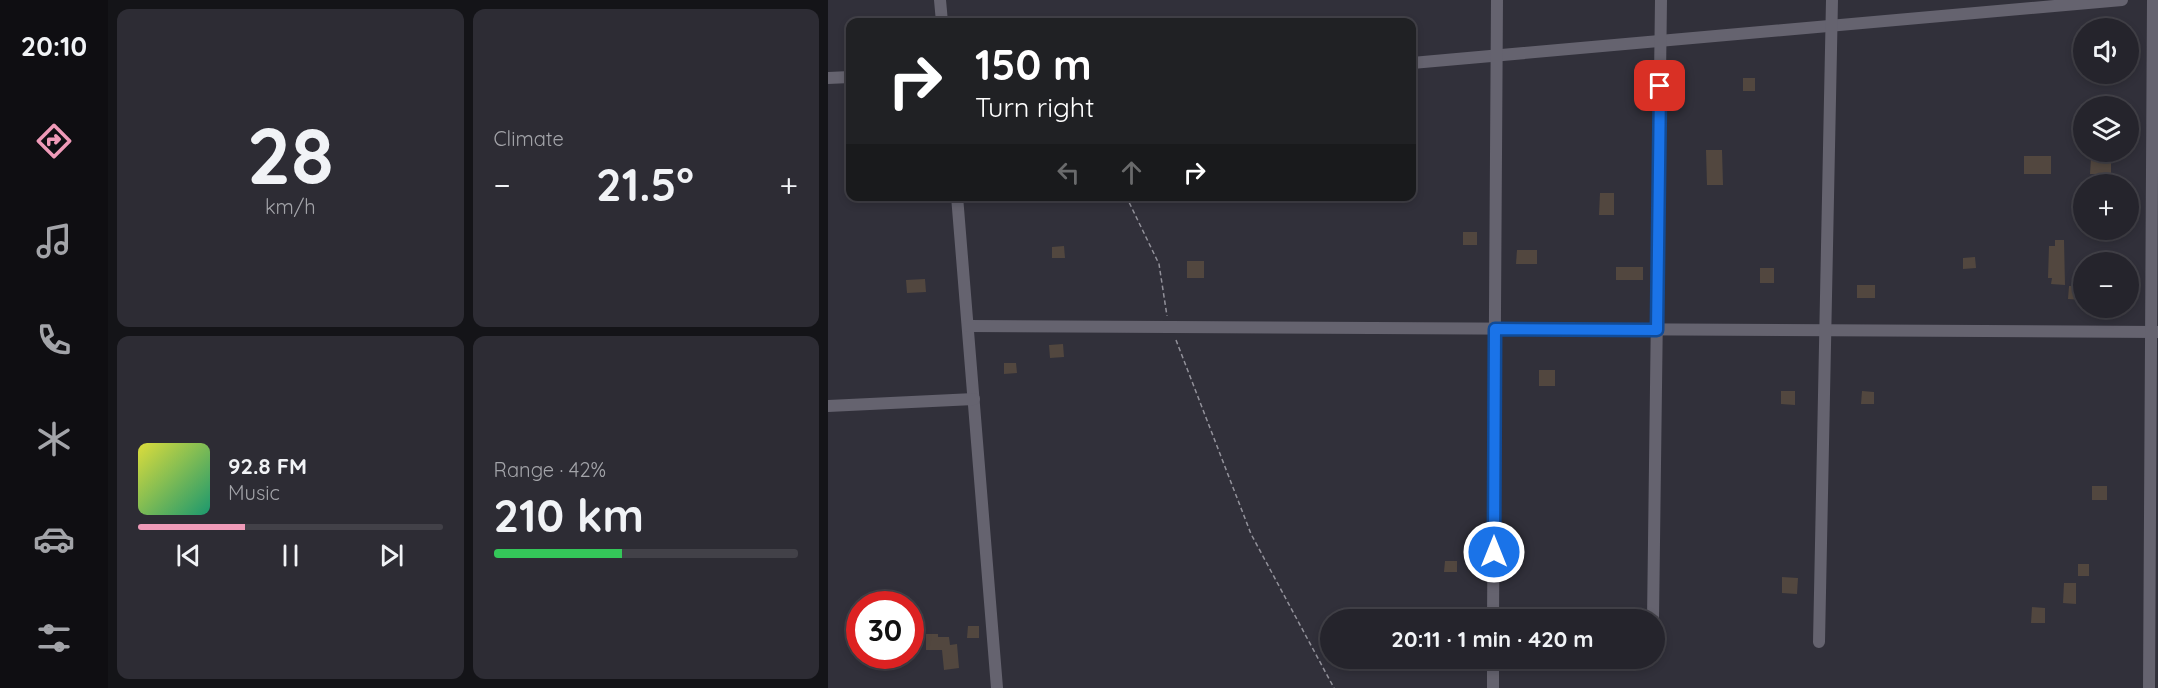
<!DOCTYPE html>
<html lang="en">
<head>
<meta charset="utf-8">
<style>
  body { margin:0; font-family:Quicksand,sans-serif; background:#2d2c34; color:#f1f3f6; height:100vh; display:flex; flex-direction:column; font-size:22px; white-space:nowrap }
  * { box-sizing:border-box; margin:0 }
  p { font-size:20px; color:#a3a4a9 }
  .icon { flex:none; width:33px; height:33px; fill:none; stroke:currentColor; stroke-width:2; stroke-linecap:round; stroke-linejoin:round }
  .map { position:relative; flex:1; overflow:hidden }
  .sheet { display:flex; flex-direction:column; gap:9px; padding:9px; background:#141418; width:720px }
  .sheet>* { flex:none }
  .guide { position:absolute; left:18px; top:18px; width:570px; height:183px; border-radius:12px; box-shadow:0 3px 9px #0003,0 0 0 2px #424148; background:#202124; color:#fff; overflow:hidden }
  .buttons { position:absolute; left:1245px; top:18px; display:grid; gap:12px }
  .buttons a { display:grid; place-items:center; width:66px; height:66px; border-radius:50%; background:#25242c; box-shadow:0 3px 9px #0003,0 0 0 2px #424148; font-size:30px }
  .speed { position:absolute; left:18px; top:591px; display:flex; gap:12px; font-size:30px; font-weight:700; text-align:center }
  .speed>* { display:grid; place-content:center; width:78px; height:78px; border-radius:50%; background:#25242c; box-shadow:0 3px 9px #0003,0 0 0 2px #424148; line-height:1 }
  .speed .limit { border:9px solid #d22; background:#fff; color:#111 }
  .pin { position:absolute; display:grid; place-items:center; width:51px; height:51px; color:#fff; margin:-26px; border-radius:12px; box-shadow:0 3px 9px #0006 }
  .me { position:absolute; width:66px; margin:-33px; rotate:0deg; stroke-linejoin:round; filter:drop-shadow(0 0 4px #0008) }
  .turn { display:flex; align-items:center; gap:21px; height:126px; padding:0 30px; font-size:27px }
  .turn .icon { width:78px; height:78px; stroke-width:2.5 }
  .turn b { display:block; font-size:42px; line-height:51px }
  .lanes { display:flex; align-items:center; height:57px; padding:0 30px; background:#0003; justify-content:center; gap:30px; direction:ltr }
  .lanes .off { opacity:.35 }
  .big { font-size:45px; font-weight:700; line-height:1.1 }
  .sheet .card { flex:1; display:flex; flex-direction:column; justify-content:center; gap:9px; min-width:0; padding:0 21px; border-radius:12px; background:#2d2c34 }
  .sheet .dial { align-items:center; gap:0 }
  .dial b { font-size:78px; line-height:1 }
  .song { display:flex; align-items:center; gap:18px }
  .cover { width:72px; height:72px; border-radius:9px; background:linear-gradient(135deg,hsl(60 70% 55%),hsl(160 70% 35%)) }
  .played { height:6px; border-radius:3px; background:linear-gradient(90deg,#ef9ab8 35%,#424148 35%) }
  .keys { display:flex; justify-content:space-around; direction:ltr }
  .heat { display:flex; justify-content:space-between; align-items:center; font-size:33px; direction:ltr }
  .charge { height:9px; border-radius:4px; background:linear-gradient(90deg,#34c759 42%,#424148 0) }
  .sheet .tiles { flex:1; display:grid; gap:9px; grid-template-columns:repeat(2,1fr) }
  .trip { position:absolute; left:492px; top:609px; width:345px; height:60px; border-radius:30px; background:#25242c; box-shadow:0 3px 9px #0003,0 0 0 2px #424148; font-weight:700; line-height:60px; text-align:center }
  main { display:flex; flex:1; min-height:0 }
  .dock { display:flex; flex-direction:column; width:108px; justify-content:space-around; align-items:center; background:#0f0e12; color:#a3a4a9 }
  .dock .icon { width:42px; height:42px }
  .dock .active { color:#ef9ab8 }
  .dock b { font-size:27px; color:#f1f3f6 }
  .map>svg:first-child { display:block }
</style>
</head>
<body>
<main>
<nav class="dock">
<b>20:10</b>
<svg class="icon active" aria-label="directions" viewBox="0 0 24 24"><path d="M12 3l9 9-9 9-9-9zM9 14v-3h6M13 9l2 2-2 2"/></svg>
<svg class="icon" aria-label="music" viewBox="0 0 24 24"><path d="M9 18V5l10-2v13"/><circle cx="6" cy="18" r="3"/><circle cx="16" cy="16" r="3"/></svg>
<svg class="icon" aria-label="phone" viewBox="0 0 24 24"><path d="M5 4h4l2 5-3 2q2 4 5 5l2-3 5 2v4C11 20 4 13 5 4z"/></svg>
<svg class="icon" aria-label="climate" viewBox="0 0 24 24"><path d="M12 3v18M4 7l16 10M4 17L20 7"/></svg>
<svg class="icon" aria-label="car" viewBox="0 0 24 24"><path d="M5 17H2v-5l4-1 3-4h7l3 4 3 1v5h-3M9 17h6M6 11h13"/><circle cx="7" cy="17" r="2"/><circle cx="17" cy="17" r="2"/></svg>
<svg class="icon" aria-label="filters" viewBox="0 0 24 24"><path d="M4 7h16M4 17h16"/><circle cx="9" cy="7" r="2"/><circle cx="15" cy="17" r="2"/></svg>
</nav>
<section class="sheet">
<div class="tiles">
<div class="card dial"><b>28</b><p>km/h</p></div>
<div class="card"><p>Climate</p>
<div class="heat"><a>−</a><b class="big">21.5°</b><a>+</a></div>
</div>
<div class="card">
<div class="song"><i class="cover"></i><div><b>92.8 FM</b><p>Music</p></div></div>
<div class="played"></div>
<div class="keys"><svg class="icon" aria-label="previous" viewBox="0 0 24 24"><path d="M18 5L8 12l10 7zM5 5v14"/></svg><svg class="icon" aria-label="pause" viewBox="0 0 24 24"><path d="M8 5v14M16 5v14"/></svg><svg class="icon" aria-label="next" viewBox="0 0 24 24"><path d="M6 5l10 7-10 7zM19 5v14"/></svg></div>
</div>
<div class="card"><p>Range · 42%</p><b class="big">210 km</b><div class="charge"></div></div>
</div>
</section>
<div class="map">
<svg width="1330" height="688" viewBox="0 0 1330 688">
  <rect width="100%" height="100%" fill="#31303a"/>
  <g fill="#52473f">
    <rect x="915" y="78" width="12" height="13"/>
    <polygon points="878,150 894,150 895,185 879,185"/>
    <rect x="1196" y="156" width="27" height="18"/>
    <polygon points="1263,158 1283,158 1283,174 1262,174"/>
    <polygon points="772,193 786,193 786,215 771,215"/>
    <rect x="635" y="232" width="14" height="13"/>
    <polygon points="1227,240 1236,240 1237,285 1223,284 1224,278 1220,278 1221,246 1227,246"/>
    <polygon points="236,246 237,258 224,258 224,247"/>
    <polygon points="689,250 709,250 709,264 688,264"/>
    <polygon points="1147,257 1148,268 1135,269 1135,258"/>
    <rect x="359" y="261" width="17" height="17"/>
    <rect x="788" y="267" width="27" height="13"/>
    <rect x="932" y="268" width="14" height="15"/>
    <polygon points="97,279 98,292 79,293 78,280"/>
    <rect x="1029" y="285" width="18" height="13"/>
    <polygon points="1241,286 1256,286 1256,300 1240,299"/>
    <polygon points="235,344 236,357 222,358 221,345"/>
    <polygon points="176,363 188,363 189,373 176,374"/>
    <rect x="711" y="370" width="16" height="16"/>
    <polygon points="953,391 967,391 967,405 953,404"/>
    <polygon points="1034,391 1046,392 1046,404 1033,404"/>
    <rect x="1264" y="486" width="15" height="14"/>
    <polygon points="617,561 629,561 629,572 616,572"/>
    <rect x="1250" y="564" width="11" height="12"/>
    <polygon points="954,577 970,578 969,594 954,593"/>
    <polygon points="1236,583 1248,583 1248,604 1235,603"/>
    <polygon points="1204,607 1217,608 1217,623 1203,623"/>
    <polygon points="140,626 151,626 151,638 139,638"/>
    <polygon points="98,634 110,634 110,637 121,637 122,645 129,644 131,668 116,670 114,650 98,650"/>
  </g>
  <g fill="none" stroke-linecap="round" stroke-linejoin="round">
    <g stroke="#92919a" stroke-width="1.5" stroke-dasharray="4.5 3" stroke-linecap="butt">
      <polyline points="298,196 331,264 339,316"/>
      <polyline points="348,340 423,534 506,688"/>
    </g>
    <g stroke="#65636f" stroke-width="12">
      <polyline points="112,0 114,22"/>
      <polyline points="584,63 1294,0"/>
      <polyline points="0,78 22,77"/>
      <polyline points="129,196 169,688"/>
      <polyline points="140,326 1330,332"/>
      <polyline points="0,406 146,399"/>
      <polyline points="665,620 669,0"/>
      <polyline points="825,620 833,0"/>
      <polyline points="991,642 1004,0"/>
      <polyline points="665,688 665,658"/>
      <polyline points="1321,688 1325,0"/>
    </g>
  </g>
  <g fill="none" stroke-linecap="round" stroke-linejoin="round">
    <g stroke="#114b97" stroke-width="15">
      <polyline id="route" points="666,552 667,329 829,330 832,86"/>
    </g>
    <use href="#route" stroke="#1a73e8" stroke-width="10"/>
  </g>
</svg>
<div class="buttons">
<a><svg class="icon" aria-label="sound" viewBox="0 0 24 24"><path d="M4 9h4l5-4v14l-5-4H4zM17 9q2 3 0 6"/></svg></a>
<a><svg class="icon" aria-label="layers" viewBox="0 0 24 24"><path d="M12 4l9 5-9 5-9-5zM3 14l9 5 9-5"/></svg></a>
<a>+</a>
<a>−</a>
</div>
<div class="speed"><div class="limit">30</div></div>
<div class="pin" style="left:832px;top:86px;background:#d93025"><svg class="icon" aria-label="arrive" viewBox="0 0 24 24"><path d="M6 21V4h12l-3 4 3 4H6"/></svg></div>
<svg class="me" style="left:666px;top:552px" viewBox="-20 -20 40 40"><circle r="17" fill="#1a73e8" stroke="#fff" stroke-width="3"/><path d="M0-11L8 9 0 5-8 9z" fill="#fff"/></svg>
<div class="trip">20:11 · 1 min · 420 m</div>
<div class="guide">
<div class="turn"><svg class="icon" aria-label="right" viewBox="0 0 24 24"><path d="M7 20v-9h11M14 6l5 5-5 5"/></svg><div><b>150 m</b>Turn right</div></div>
<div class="lanes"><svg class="icon off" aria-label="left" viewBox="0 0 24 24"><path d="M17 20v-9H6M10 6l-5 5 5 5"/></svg><svg class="icon off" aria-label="ahead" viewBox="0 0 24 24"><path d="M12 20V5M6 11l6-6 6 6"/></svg><svg class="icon" aria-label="right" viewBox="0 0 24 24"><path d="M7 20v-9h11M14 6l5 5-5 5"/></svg></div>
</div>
</div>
</main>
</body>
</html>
